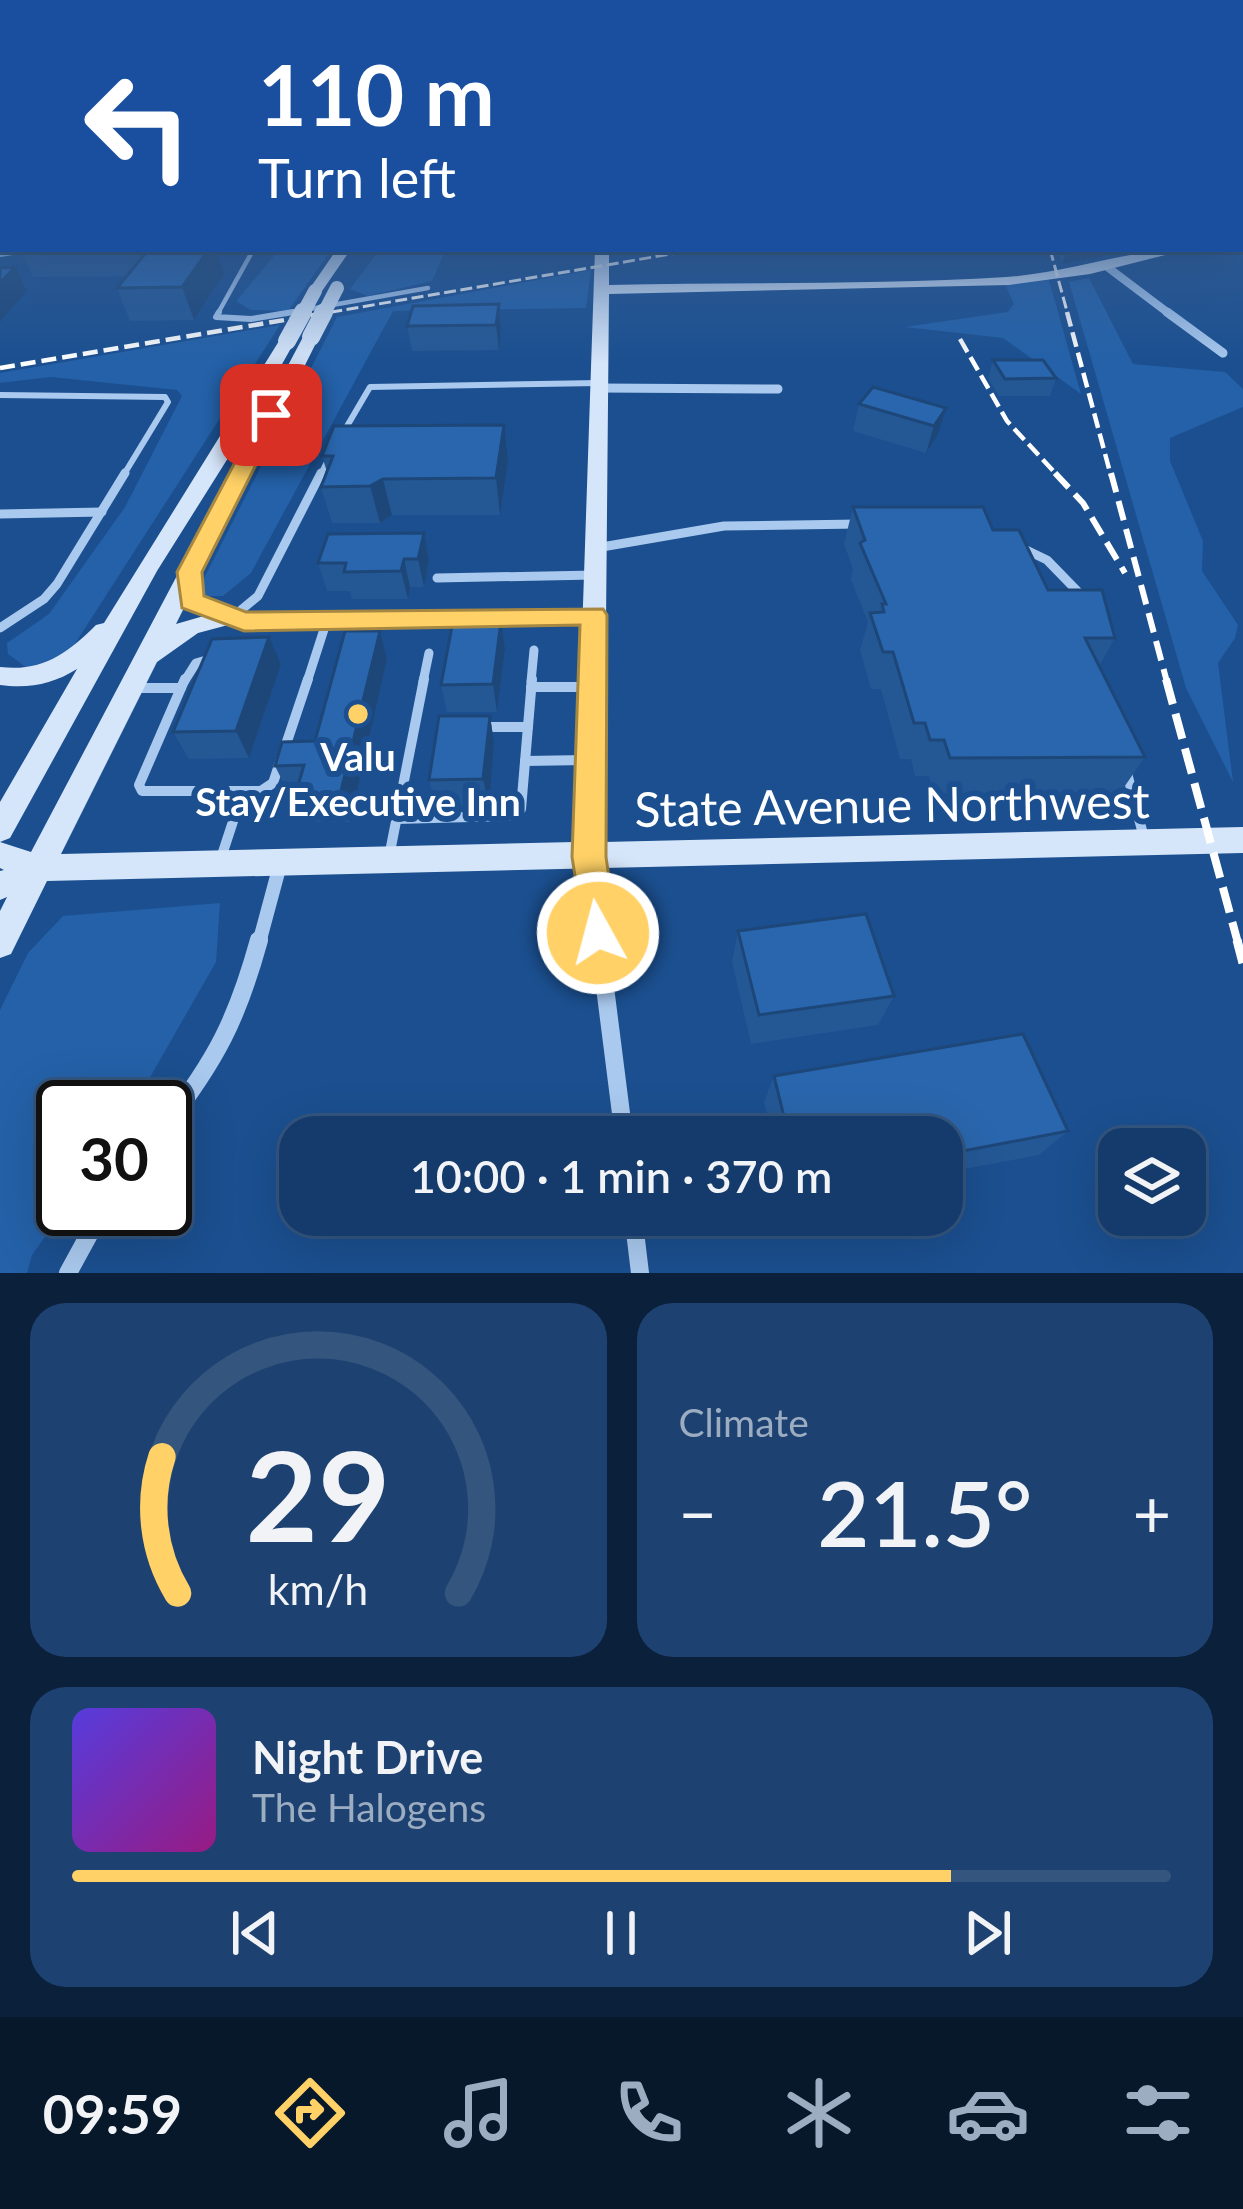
<!DOCTYPE html>
<html lang="en">
<head>
<meta charset="utf-8">
<style>
  body { margin:0; font-family:Lato,sans-serif; background:#1d4271; color:#f1f3f6; height:100vh; display:flex; flex-direction:column; font-size:45px; white-space:nowrap }
  * { box-sizing:border-box; margin:0 }
  p { font-size:39px; color:#9dadc1 }
  .icon { flex:none; width:66px; height:66px; fill:none; stroke:currentColor; stroke-width:2; stroke-linecap:round; stroke-linejoin:round }
  .map { position:relative; height:1273px; overflow:hidden }
  .sheet { display:flex; flex-direction:column; gap:30px; padding:30px; background:#0b203b; flex:1 }
  .sheet>* { flex:none }
  .top-card { position:absolute; left:0px; top:0px; width:1245px; height:252px; box-shadow:0 12px 48px #0002,0 0 0 3px #33557e; background:#1a4fa0; color:#fff; overflow:hidden }
  .tools { position:absolute; left:1098px; top:1128px; display:grid; gap:24px }
  .tools a { display:grid; place-items:center; width:108px; height:108px; border-radius:24px; background:#143b6b; box-shadow:0 12px 48px #0002,0 0 0 3px #33557e; font-size:60px }
  .speed { position:absolute; left:36px; top:1080px; display:flex; gap:24px; font-size:60px; font-weight:700; text-align:center }
  .speed>* { display:grid; place-content:center; width:156px; height:156px; border-radius:50%; background:#143b6b; box-shadow:0 12px 48px #0002,0 0 0 3px #33557e; line-height:1 }
  .speed .limit { border:6px solid #111; border-radius:18px; background:#fff; color:#111 }
  .pin { position:absolute; display:grid; place-items:center; width:102px; height:102px; color:#fff; margin:-51px; border-radius:24px; box-shadow:0 6px 18px #0006 }
  .me { position:absolute; width:132px; margin:-66px; rotate:353deg; stroke-linejoin:round; filter:drop-shadow(0 0 9px #0008) }
  .turn { display:flex; align-items:center; gap:42px; height:252px; padding:0 60px; font-size:54px }
  .turn .icon { width:156px; height:156px; stroke-width:2.5 }
  .turn b { display:block; font-size:84px; line-height:102px }
  .big { font-size:90px; font-weight:600; line-height:1.1 }
  .sheet .widget { flex:1; display:flex; flex-direction:column; justify-content:center; gap:18px; min-width:0; padding:0 42px; border-radius:36px; background:#1d4271 }
  .sheet .dial { align-items:center; gap:0 }
  .dial svg { height:312px; overflow:visible; fill:none; stroke:#33557e; stroke-width:7; stroke-linecap:round; text-anchor:middle }
  .dial text { fill:#f1f3f6; stroke:none }
  .song { display:flex; align-items:center; gap:36px }
  .cover { width:144px; height:144px; border-radius:18px; background:linear-gradient(135deg,hsl(250 70% 55%),hsl(310 70% 35%)) }
  .played { height:12px; border-radius:6px; background:linear-gradient(90deg,#ffd166 80%,#33557e 80%) }
  .keys { display:flex; justify-content:space-around; direction:ltr }
  .heat { display:flex; justify-content:space-between; align-items:center; font-size:66px; direction:ltr }
  .sheet .tiles { flex:1; display:grid; gap:30px; grid-template-columns:1fr 1fr }
  .widget:last-child { grid-column:span 2 }
  .trip { position:absolute; left:279px; top:1116px; width:684px; height:120px; border-radius:36px; background:#143b6b; box-shadow:0 12px 48px #0002,0 0 0 3px #33557e; font-weight:600; line-height:120px; text-align:center }
  .dock { display:flex; height:192px; justify-content:space-around; align-items:center; background:#08182b; color:#9dadc1 }
  .dock .icon { width:84px; height:84px }
  .dock .selected { color:#ffd166 }
  .dock b { font-size:54px; color:#f1f3f6 }
  .map>svg:first-child { display:block }
</style>
</head>
<body>
<div class="map">
<svg width="1243" height="1273" viewBox="0 0 1243 1273">
  <rect width="100%" height="100%" fill="#1b4f8f"/>
  <g fill="#2461a8">
    <polygon points="280,249 332,249 288,311 251,310 236,301"/>
    <polygon points="380,249 446,249 432,281 368,296 350,289"/>
    <polygon points="591,270 586,308 393,311 251,573 223,596 205,596 202,582 337,317"/>
    <polygon points="1089,278 1133,364 1225,372 1243,389 1243,407 1170,438 1170,461 1203,541 1202,571 1238,625 1235,638 1218,663 1233,782 1186,688 1069,282"/>
    <polygon points="1049,280 1081,394 1003,338 905,327 1008,312 1014,304 1005,284"/>
    <polygon points="280,325 69,653 27,668 8,654 7,643 49,614 125,507 182,396 177,390 51,377 0,383 0,373"/>
    <polygon points="220,903 216,962 133,1107 63,1107 65,1209 32,1255 27,1273 0,1273 0,1010 28,953 63,916"/>
  </g>
  <g fill="none" stroke-linecap="round" stroke-linejoin="round">
    <g stroke="#a9c9ee" stroke-width="4.5">
      <polyline points="217,315 252,252 249,249"/>
      <polyline points="276,315 428,288"/>
    </g>
    <g stroke="#a9c9ee" stroke-width="6">
      <polyline points="219,312 216,317 251,319 293,312"/>
      <polyline points="0,395 165,397 168,402 123,476"/>
      <polyline points="343,433 370,387 599,383"/>
      <polyline points="320,476 329,458"/>
    </g>
    <g stroke="#a9c9ee" stroke-width="9">
      <polyline points="321,473 258,596 235,615 244,622 594,615"/>
      <polyline points="0,514 102,512"/>
      <polyline points="1020,547 1047,560 1085,599"/>
      <polyline points="596,548 724,526 858,524"/>
      <polyline points="437,578 595,575"/>
      <polyline points="0,628 44,599 57,584 125,473"/>
      <polyline points="184,682 196,663 213,658"/>
      <polyline points="307,682 327,620"/>
      <polyline points="423,682 429,653"/>
      <polyline points="531,682 534,650"/>
    </g>
    <g stroke="#a9c9ee" stroke-width="10">
      <polyline points="531,687 587,687"/>
      <polyline points="137,688 181,688 139,785 142,791 261,791 273,783 308,679"/>
      <polyline points="181,688 185,679"/>
      <polyline points="485,727 528,727"/>
      <polyline points="525,761 586,760"/>
      <polyline points="1127,773 1144,838"/>
      <polyline points="396,819 508,816 521,809 532,679"/>
      <polyline points="389,857 424,679"/>
      <polyline points="220,861 243,791"/>
    </g>
    <g stroke="#a9c9ee" stroke-width="8">
      <polyline points="0,253 25,249"/>
      <polyline points="1106,266 1171,315"/>
    </g>
    <g stroke="#a9c9ee" stroke-width="9">
      <polyline points="1167,312 1223,353"/>
      <polyline points="599,388 778,389"/>
    </g>
    <g stroke="#a9c9ee" stroke-width="14">
      <polyline points="589,857 600,943"/>
      <polyline points="259,943 280,865"/>
    </g>
    <g stroke="#a9c9ee" stroke-width="18">
      <polyline points="599,940 624,1137"/>
      <path d="M165,1126C216,1060 237,1020 259,940"/>
      <polyline points="633,1215 640,1273"/>
      <polyline points="68,1273 103,1209"/>
    </g>
    <g fill="#d6e6fa" fill-rule="evenodd">
      <rect x="1242" y="231" width="1" height="8"/>
      <polygon points="337,249 351,249 320,294 310,294 308,291"/>
      <path d="M595,249H609V285C741,282 874,285 1006,277C1068,273 1128,249 1189,249L1090,274L1009,285L609,294L604,842L1243,827V853L47,881L11,954L0,958V911L7,897L0,900V871L4,870L0,868V842L31,852L303,337L311,332L319,337L176,624L235,607L247,615L243,621L198,633L157,662L61,854L575,842Z"/>
      <path d="M287,336L295,341L240,439L157,571L10,838L0,842V802L77,669C53,684 29,689 0,685V667C42,672 67,654 96,625L104,623L279,341Z"/>
    </g>
    <g stroke="#fff" stroke-width="3" stroke-dasharray="12 4.5" stroke-linecap="butt">
      <polyline points="1050,249 1068,315"/>
      <polyline points="314,315 700,249"/>
    </g>
    <g stroke="#fff" stroke-width="4.5" stroke-dasharray="15 6" stroke-linecap="butt">
      <polyline points="1067,312 1111,476"/>
      <polyline points="960,339 1007,421 1058,476"/>
      <polyline points="0,368 332,312"/>
    </g>
    <g stroke="#fff" stroke-width="6" stroke-dasharray="20 9" stroke-linecap="butt">
      <polyline points="1055,473 1083,503 1125,573"/>
      <polyline points="1111,473 1167,682"/>
    </g>
    <polyline stroke="#fff" stroke-width="8" stroke-dasharray="26 10" stroke-linecap="butt" points="1166,679 1238,943"/>
    <polyline stroke="#fff" stroke-width="9" stroke-dasharray="32 14" stroke-linecap="butt" points="1237,940 1243,963"/>
    <g stroke="#d6e6fa" stroke-width="14">
      <polyline points="302,315 315,291"/>
      <polyline points="323,315 337,288"/>
    </g>
    <g stroke="#d6e6fa" stroke-width="18">
      <polyline points="311,337 324,312"/>
      <polyline points="287,341 303,312"/>
    </g>
  </g>
  <g fill="#245895">
    <rect x="0" y="186" width="3" height="36"/>
    <polygon points="20,249 216,249 224,274 194,320 130,321 117,288 127,276 33,277"/>
    <polygon points="1058,249 1142,249 1062,264"/>
    <polygon points="499,304 501,329 499,350 412,351 407,326"/>
    <polygon points="993,360 1056,378 1050,396 999,396 988,378"/>
    <polygon points="859,404 946,408 938,434 926,453 853,431"/>
    <polygon points="322,456 508,461 500,515 392,515 380,523 332,523 321,487 327,472"/>
    <polygon points="853,507 993,530 1048,590 1115,638 1099,666 1145,757 1120,793 934,793 929,776 915,776 911,759 900,759 881,689 871,689 860,650 868,622 851,580 853,569 844,544"/>
    <polygon points="424,533 429,560 424,587 410,587 408,599 352,599 350,591 327,591 318,563"/>
    <polygon points="501,621 505,649 497,712 447,712 441,685"/>
    <polygon points="269,637 281,664 249,758 189,759 173,732"/>
    <polygon points="387,659 350,822 307,822 295,796 296,792 288,792 275,766 315,741"/>
    <polygon points="490,716 494,743 489,805 436,806 429,780"/>
    <polygon points="738,931 894,996 878,1025 751,1044 732,962"/>
    <polygon points="774,1076 1068,1131 1039,1155 942,1173 942,1137 773,1137 764,1102"/>
  </g>
  <g fill="#1d4779">
    <polygon points="209,249 216,249 224,274 194,320 182,287"/>
    <polygon points="1068,249 1142,249 1062,264"/>
    <polygon points="15,267 27,291 0,322 0,283"/>
    <polygon points="499,304 501,329 499,350 496,325"/>
    <polygon points="946,408 938,434 926,453 934,426"/>
    <polygon points="504,425 508,461 500,515 496,478"/>
    <polygon points="383,479 392,515 380,523 370,486"/>
    <polygon points="424,533 429,560 424,587 418,559"/>
    <polygon points="404,559 410,587 408,599 401,571"/>
    <polygon points="501,621 505,649 497,712 493,684"/>
    <polygon points="380,631 387,659 350,822 340,795"/>
    <polygon points="269,637 281,664 249,758 236,731"/>
    <polygon points="490,716 494,743 489,805 483,779"/>
  </g>
  <g fill="#2a66ad" stroke="#1d4779" stroke-width="3">
    <rect x="0" y="186" width="3" height="18"/>
    <polygon points="149,249 209,249 182,287 117,288"/>
    <polygon points="15,267 0,283 0,268"/>
    <polygon points="499,304 496,325 407,326 413,306"/>
    <polygon points="993,360 1043,360 1056,378 1005,379"/>
    <polygon points="873,387 946,408 934,426 859,404"/>
    <polygon points="504,425 496,478 383,479 370,486 321,487 333,456 322,456 334,426"/>
    <polygon points="853,507 983,507 993,530 1019,530 1048,590 1102,590 1115,638 1085,638 1145,757 950,758 944,740 930,740 925,723 914,723 893,652 883,652 870,613 884,612 882,604 886,604 860,543 865,540"/>
    <polygon points="424,533 418,559 404,559 401,571 344,572 346,563 318,563 328,534"/>
    <polygon points="453,621 501,621 493,684 441,685"/>
    <polygon points="345,631 380,631 340,795 295,796 304,765 275,766 282,742 315,741"/>
    <polygon points="269,637 236,731 173,732 212,639"/>
    <polygon points="439,716 490,716 483,779 429,780"/>
    <polygon points="866,914 894,996 759,1015 738,931"/>
    <polygon points="1023,1034 1068,1131 942,1155 942,1137 789,1137 774,1076"/>
  </g>
  <linearGradient id="sky" x2="0" y2="1"><stop stop-color="#0f2b4f"/><stop offset="0.51" stop-color="#39639b"/><stop offset="1" stop-color="#39639b" stop-opacity="0"/></linearGradient>
  <rect width="1243" height="364" fill="url(#sky)"/>
  <polygon fill="#ffd166" stroke="#a68842" stroke-width="3" points="271,409 281,415 202,572 204,596 246,612 603,609 607,615 606,857 617,933 611,945 598,950 586,945 572,857 580,625 244,631 182,608 177,572 260,415"/>
  <circle fill="#ffd166" stroke="#1b4f8f" stroke-width="4.5" cx="358" cy="714" r="12"/>
  <g text-anchor="middle" dominant-baseline="central" stroke-width="12" stroke-linejoin="round" paint-order="stroke">
    <g font-size="39" font-weight="bold" fill="#fff" stroke="#1b4f8f">
      <text x="358" y="756">Valu<tspan x="358" dy="45">Stay/Executive Inn</tspan></text>
    </g>
    <g font-size="48" fill="#fff" stroke="#1b4f8f">
      <text transform="translate(892 804) rotate(-1)">State Avenue Northwest</text>
    </g>
  </g>
</svg>
<div class="tools">
<a><svg class="icon" aria-label="layers" viewBox="0 0 24 24"><path d="M12 4l9 5-9 5-9-5zM3 14l9 5 9-5"/></svg></a>
</div>
<div class="speed"><div class="limit">30</div></div>
<div class="pin" style="left:271px;top:415px;background:#d93025"><svg class="icon" aria-label="arrive" viewBox="0 0 24 24"><path d="M6 21V4h12l-3 4 3 4H6"/></svg></div>
<svg class="me" style="left:598px;top:933px" viewBox="-20 -20 40 40"><circle r="17" fill="#ffd166" stroke="#fff" stroke-width="3"/><path d="M0-11L8 9 0 5-8 9z" fill="#fff"/></svg>
<div class="trip">10:00 · 1 min · 370 m</div>
<div class="top-card">
<div class="turn"><svg class="icon" aria-label="left" viewBox="0 0 24 24"><path d="M17 20v-9H6M10 6l-5 5 5 5"/></svg><div><b>110 m</b>Turn left</div></div>
</div>
</div>
<section class="sheet">
<div class="tiles">
<div class="widget dial"><svg viewBox="0 0 100 80">
<path d="M14 69A42 42 0 1 1 86 69"/>
<path d="M14 69A42 42 0 0 1 10 34" stroke="#ffd166"/>
<text x="50" y="56" font-size="32" font-weight="700">29</text>
<text x="50" y="72" font-size="11">km/h</text>
</svg></div>
<div class="widget"><p>Climate</p>
<div class="heat"><a>−</a><b class="big">21.5°</b><a>+</a></div>
</div>
<div class="widget">
<div class="song"><i class="cover"></i><div><b>Night Drive</b><p>The Halogens</p></div></div>
<div class="played"></div>
<div class="keys"><svg class="icon" aria-label="previous" viewBox="0 0 24 24"><path d="M18 5L8 12l10 7zM5 5v14"/></svg><svg class="icon" aria-label="pause" viewBox="0 0 24 24"><path d="M8 5v14M16 5v14"/></svg><svg class="icon" aria-label="next" viewBox="0 0 24 24"><path d="M6 5l10 7-10 7zM19 5v14"/></svg></div>
</div>
</div>
</section>
<nav class="dock">
<b>09:59</b>
<svg class="icon selected" aria-label="directions" viewBox="0 0 24 24"><path d="M12 3l9 9-9 9-9-9zM9 14v-3h6M13 9l2 2-2 2"/></svg>
<svg class="icon" aria-label="music" viewBox="0 0 24 24"><path d="M9 18V5l10-2v13"/><circle cx="6" cy="18" r="3"/><circle cx="16" cy="16" r="3"/></svg>
<svg class="icon" aria-label="phone" viewBox="0 0 24 24"><path d="M5 4h4l2 5-3 2q2 4 5 5l2-3 5 2v4C11 20 4 13 5 4z"/></svg>
<svg class="icon" aria-label="climate" viewBox="0 0 24 24"><path d="M12 3v18M4 7l16 10M4 17L20 7"/></svg>
<svg class="icon" aria-label="car" viewBox="0 0 24 24"><path d="M5 17H2v-5l4-1 3-4h7l3 4 3 1v5h-3M9 17h6M6 11h13"/><circle cx="7" cy="17" r="2"/><circle cx="17" cy="17" r="2"/></svg>
<svg class="icon" aria-label="filters" viewBox="0 0 24 24"><path d="M4 7h16M4 17h16"/><circle cx="9" cy="7" r="2"/><circle cx="15" cy="17" r="2"/></svg>
</nav>
</body>
</html>
